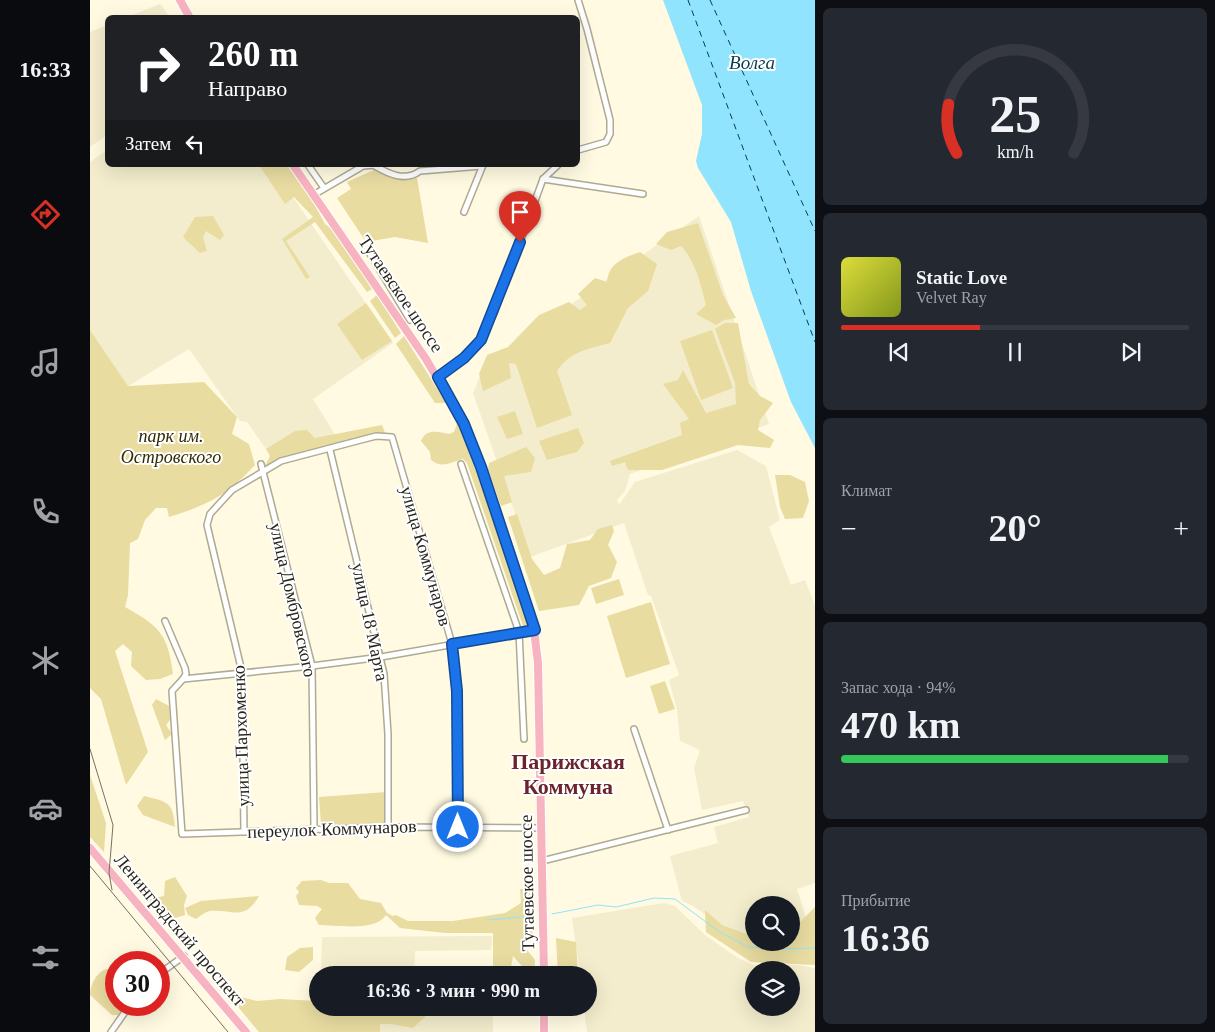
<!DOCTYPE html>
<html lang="ru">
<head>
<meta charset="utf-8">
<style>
  body { margin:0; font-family:"Times New Roman",serif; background:#242831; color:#f1f3f6; height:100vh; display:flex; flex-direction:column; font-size:19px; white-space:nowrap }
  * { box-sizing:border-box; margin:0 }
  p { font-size:16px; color:#9ea1a6 }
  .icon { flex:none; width:28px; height:28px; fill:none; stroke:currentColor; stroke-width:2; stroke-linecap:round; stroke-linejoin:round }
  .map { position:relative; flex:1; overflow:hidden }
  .side { display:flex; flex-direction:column; gap:8px; padding:8px; background:#0d0f14; width:400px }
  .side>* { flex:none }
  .guide { position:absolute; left:15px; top:15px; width:475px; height:152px; border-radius:8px; box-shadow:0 5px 20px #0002; background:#202124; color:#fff; overflow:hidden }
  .fabs { position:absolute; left:655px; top:896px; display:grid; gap:10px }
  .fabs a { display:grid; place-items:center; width:55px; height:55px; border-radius:50%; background:#171b24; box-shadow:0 5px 20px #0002; font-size:25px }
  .speed { position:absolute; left:15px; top:951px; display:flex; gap:10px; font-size:25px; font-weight:700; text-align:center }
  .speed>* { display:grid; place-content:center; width:65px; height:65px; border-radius:50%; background:#171b24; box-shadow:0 5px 20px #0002; line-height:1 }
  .speed .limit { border:8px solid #d22; background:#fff; color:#111 }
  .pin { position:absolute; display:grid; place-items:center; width:42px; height:42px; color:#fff; margin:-51px -21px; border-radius:50% 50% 50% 0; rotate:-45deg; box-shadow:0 0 5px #0007 }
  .pin .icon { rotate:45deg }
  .me { position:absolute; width:55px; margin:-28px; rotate:0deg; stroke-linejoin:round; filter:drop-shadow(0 0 4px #0008) }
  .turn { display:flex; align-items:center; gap:18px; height:105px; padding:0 20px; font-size:22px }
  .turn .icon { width:65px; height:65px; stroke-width:2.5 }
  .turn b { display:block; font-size:35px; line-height:42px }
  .then { display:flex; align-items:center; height:48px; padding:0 20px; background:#0003; gap:10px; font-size:19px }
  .big { font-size:38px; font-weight:700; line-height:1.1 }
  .side .card { flex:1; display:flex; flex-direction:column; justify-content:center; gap:8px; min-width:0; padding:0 18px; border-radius:8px; background:#242831 }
  .side .dial { align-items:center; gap:0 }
  .dial svg { height:130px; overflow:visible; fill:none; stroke:#363941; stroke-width:7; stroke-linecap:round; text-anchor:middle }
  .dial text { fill:#f1f3f6; stroke:none }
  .song { display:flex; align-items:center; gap:15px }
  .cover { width:60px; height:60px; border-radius:8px; background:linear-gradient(135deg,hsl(60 70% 55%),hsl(70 70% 35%)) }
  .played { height:5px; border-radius:2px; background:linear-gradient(90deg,#d93025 40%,#363941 40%) }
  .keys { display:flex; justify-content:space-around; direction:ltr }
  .heat { display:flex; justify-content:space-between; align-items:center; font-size:28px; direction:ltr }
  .charge { height:8px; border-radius:4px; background:linear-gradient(90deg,#34c759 94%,#363941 0) }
  .trip { position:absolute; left:219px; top:966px; width:288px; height:50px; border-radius:25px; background:#171b24; box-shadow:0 5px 20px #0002; font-weight:700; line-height:50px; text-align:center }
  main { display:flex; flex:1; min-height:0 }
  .tabs { display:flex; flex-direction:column; width:90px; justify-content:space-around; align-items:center; background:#090b0e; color:#9ea1a6 }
  .tabs .icon { width:35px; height:35px }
  .tabs .on { color:#d93025 }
  .tabs b { font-size:22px; color:#f1f3f6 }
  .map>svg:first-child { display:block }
</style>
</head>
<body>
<main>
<nav class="tabs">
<b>16:33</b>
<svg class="icon on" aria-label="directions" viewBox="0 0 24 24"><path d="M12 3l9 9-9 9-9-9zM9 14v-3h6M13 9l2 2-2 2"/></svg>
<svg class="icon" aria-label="music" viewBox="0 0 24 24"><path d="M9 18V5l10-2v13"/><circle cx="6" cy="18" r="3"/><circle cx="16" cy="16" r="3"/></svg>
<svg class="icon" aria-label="phone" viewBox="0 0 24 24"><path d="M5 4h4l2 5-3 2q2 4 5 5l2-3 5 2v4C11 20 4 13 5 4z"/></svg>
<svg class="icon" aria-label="climate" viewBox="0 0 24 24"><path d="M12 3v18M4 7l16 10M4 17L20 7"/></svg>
<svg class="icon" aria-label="car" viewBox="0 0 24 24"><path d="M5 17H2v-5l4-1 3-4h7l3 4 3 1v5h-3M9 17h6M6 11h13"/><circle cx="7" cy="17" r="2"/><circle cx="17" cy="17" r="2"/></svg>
<svg class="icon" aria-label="filters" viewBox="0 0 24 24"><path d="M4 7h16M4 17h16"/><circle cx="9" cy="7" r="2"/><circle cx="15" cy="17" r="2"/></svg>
</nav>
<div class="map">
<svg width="725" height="1032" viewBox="0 0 725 1032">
  <rect width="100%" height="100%" fill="#fffae1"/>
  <g fill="#f3edcd" fill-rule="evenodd">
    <polygon points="70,4 80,17 37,17"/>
    <polygon points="17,25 17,135 0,147 0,32"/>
    <polygon points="17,150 18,165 181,165 303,343 223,399 246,436 181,456 157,422 150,421 99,349 38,386 0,330 0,162"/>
    <polygon points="609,216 679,424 540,474 535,491 527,500 529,505 545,482 647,450 676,466 690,520 679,527 701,585 715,580 725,605 725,883 707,889 718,924 701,927 701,905 664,905 664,934 647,937 603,906 592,901 580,856 628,843 624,827 659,817 653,801 612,810 604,768 610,750 590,741 587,710 579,680 589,675 561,596 558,595 534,523 440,557 383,393 396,363"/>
    <path d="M574,903L585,906L615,935L648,958L666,966L708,965L725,968V1032H497L494,1008H498V975H490L482,918ZM664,970H701V1008H664Z"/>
    <polygon points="402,936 401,950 325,951 324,975 231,975 232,937"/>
    <polygon points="301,1008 403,1008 403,1032 290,1032 290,1024 301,1024"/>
  </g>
  <g fill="#e8dca1">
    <polygon points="169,165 198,165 223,202 235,224 244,231 284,288 277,292 225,222 196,241 220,277 216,279 192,239 223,217 204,197 195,204"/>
    <polygon points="286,169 301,178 327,178 338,243 305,237 276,242 247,198 261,189 257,182"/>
    <polygon points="123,216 134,235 130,240 116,231 113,237 117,251 110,253 93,237 105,217"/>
    <path d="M608,223L633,295L646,318L634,320L626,325L606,314L616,305C611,285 605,260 591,246L581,250L566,244L577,232Z"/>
    <path d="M550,252L567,264L558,291L538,308L520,343C499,349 480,351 467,371L482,415L447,428L426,364L419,363L421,378L393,391L389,374L397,355L418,347L449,315L479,302L490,310L497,305L488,294L505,278L517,282C519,263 533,258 550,252Z"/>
    <polygon points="287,295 311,333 305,338 280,301"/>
    <polygon points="276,303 302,341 272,360 247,324"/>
    <polygon points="635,323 648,323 659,384 670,396 683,403 670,420 668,430 684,440 680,448 648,445 572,470 538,470 535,462 522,466 520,461 592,435 590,423 599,419 573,384 588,380 593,370 616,413 646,404 645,383 625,329"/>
    <path d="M0,330L38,386L114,382L147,417L142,434L159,444L165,465C136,496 120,504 79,517L77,508H66L55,520L48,539L40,543L38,595L35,607C69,626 78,634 83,674L70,679L56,680L41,666L42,652L33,644L25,651L58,752L36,785L11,699L0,688Z"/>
    <polygon points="622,330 643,388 611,400 590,341"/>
    <polygon points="314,336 356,403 345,403 306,344"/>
    <polygon points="425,411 433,434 417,439 407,417"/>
    <path d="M368,421L386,461L439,627L434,628L432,623L377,463L373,459C361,462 352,469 341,460L340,452L331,441C336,428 349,432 359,434L364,432Z"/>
    <path d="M292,425L297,438L244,449L236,445C222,459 198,453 186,468L179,469L175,466L180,456L176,449L205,431L217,430L225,438Z"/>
    <polygon points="488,428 494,443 487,452 457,460 449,441"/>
    <polygon points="436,447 445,458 441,472 414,476 422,502 411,506 398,469 399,463"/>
    <polygon points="685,475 700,475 715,482 719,501 713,518 695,519 690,507"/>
    <polygon points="427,514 442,559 454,575 470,568 477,544 500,540 508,529 522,525 524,531 518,545 527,562 521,578 499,586 489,605 449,611 418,517"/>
    <polygon points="529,579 534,595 506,604 501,588"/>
    <polygon points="561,602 580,664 536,678 517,616"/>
    <polygon points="575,681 585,709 569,714 560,686"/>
    <polygon points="66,699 79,706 80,720 76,725 82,734 75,740 62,705"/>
    <polygon points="0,775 16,823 14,852 0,837"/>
    <polygon points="296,792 297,825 231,824 229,797"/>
    <path d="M54,796C77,802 83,801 85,827L53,815L47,806Z"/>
    <path d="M40,873L64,898L74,896L75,881L85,877L97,896L94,905L95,915L79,920C60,909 49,893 40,873Z"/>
    <path d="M231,880L239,883H258L270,899L291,903L297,913L303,916L306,915L318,921H363L415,913L431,903L430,889H442L439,900L444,904V931L434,946L445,960L444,975H440L423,956L420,973L403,971V933H355L310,928L296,915C285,932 248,925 229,925L225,918L232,909L227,906L209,905L206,896L209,892L206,888L212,881Z"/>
    <path d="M169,896C154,922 142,909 120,911C115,912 110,916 106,919L98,915L95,908L111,901Z"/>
    <polygon points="725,907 725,965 661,962 616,932 615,910 632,925 664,937 664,942 701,942 701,931"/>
    <polygon points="466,938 486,942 488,975 468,975"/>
    <polygon points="223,947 223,960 209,972 195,970 197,957 210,948"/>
    <path d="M16,969L26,970V1005H35L28,1015H22L0,995C0,985 6,973 16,969Z"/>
    <polygon points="151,997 167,1001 190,999 227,1001 228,1008 335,1008 335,1017 323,1028 301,1024 290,1024 290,1032 169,1032 149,1008 148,1001"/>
  </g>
  <polygon fill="#90e4fe" points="573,0 725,0 725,448 701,402 661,291 641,222 608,168 606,161 612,134 612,105"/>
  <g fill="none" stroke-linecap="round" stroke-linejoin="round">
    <g stroke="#90e4fe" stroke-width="1">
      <polyline points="462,914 508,905 526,907 564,898 585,899 628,931 658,947 687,949 725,948"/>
      <polyline points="397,920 442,916"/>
    </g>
    <g stroke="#083e4b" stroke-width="1" stroke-dasharray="6 5" stroke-linecap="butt">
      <polyline points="598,0 725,342"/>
      <polyline points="620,0 725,231"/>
    </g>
    <g stroke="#aeaa93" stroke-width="8">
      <g id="minor">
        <polyline points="488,150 516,142 520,134 520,120 497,29 488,0"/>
        <polyline points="218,165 234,188"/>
        <path d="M285,166C299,174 315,182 330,171L392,166"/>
        <polyline points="453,179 553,194"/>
        <polyline points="225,194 273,166 286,165"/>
        <polyline points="374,212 393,165"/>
        <polyline points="280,254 320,320"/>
        <polyline points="348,377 374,358 391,340 404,313 453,179 468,165"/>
        <polyline points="240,450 294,674 298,734 298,827"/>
        <polyline points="171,464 222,666 224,828"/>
        <polyline points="371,464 429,632 434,739"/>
        <polyline points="75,621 95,668 96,674 93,679"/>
        <polyline points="445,630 291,657 222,666 93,679 82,691 92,834 298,827 451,828"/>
        <polyline points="544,729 578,830"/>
        <polyline points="154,832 152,672 117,525 120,514 142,490 191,461 286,436 302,437 362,644 367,691 369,827"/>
        <polyline points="452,861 656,810"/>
        <polyline points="69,974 94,956"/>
        <polyline points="21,1032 40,1005"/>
      </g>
    </g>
    <g stroke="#fff" stroke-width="10">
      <g id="primary">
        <polyline points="90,0 100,18"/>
        <polyline points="203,165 336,359 374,424 422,554 443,622 448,663 454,975"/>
        <polyline points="0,848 156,1032"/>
        <polyline points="454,1008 454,1032"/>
      </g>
    </g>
    <use href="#minor" stroke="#fff" stroke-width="5"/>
    <use href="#primary" stroke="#f8b3c1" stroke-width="8"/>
    <g stroke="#747163" stroke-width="1">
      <polyline points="0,749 23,825 19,873 22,890"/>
      <polyline points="0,866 138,1032"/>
    </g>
  </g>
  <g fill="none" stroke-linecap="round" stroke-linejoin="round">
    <g stroke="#114b97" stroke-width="12">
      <polyline id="route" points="368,827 367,691 362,644 445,630 391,467 374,424 348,377 374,358 391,340 430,242"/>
    </g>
    <use href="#route" stroke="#1a73e8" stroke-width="9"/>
  </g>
  <g text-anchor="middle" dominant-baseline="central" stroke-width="4" stroke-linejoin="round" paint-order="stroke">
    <g font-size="18" fill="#27251c" stroke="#fff">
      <text transform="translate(311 294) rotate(56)">Тутаевское шоссе</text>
      <text transform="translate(336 556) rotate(74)">улица Коммунаров</text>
      <text transform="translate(203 600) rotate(77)">улица Домбровского</text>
      <text transform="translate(280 622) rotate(78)">улица 18 Марта</text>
      <text transform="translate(151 736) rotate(-92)">улица Пархоменко</text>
      <text transform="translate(242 829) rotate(-2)">переулок Коммунаров</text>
      <text transform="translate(437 883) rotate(-91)">Тутаевское шоссе</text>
      <text transform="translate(90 930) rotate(50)">Ленинградский проспект</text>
    </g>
    <g font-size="18" font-style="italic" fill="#322b02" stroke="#fff">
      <text x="81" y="436">парк им.<tspan x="81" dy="21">Островского</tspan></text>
    </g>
    <g font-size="19" font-style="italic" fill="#083e4b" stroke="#fff">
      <text x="662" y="62">Волга</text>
    </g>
    <g font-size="22" font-weight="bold" fill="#6a242c" stroke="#fff">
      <text x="478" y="761">Парижская<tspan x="478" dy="25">Коммуна</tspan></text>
    </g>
  </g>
</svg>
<div class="fabs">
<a><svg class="icon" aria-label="search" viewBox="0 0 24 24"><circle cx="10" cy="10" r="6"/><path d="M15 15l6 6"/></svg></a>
<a><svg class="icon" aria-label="layers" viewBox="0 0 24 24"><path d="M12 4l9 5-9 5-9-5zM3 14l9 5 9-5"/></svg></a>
</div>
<div class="speed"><div class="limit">30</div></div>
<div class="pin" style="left:430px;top:242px;background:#d93025"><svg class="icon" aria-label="arrive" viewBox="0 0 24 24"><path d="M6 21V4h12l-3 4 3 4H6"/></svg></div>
<svg class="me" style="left:368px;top:827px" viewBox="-20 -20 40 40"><circle r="17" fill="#1a73e8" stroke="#fff" stroke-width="3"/><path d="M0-11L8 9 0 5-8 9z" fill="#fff"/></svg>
<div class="trip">16:36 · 3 мин · 990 m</div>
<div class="guide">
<div class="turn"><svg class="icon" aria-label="right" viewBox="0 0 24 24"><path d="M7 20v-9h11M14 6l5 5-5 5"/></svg><div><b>260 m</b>Направо</div></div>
<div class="then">Затем<svg class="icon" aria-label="left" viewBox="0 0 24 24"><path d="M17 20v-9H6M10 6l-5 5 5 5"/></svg></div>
</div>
</div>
<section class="side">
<div class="card dial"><svg viewBox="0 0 100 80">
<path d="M14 69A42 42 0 1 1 86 69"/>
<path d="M14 69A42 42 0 0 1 9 39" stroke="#d93025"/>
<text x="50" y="56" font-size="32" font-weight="700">25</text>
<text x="50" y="72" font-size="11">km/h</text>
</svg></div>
<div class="card">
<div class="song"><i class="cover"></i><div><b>Static Love</b><p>Velvet Ray</p></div></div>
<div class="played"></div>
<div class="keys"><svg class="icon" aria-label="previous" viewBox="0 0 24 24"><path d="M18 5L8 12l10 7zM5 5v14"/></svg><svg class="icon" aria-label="pause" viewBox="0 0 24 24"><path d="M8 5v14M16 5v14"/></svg><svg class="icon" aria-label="next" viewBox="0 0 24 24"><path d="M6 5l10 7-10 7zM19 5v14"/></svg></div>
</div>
<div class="card"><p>Климат</p>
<div class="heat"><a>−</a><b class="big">20°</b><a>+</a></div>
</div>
<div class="card"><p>Запас хода · 94%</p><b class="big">470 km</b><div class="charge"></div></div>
<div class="card"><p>Прибытие</p><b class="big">16:36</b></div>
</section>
</main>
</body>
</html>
